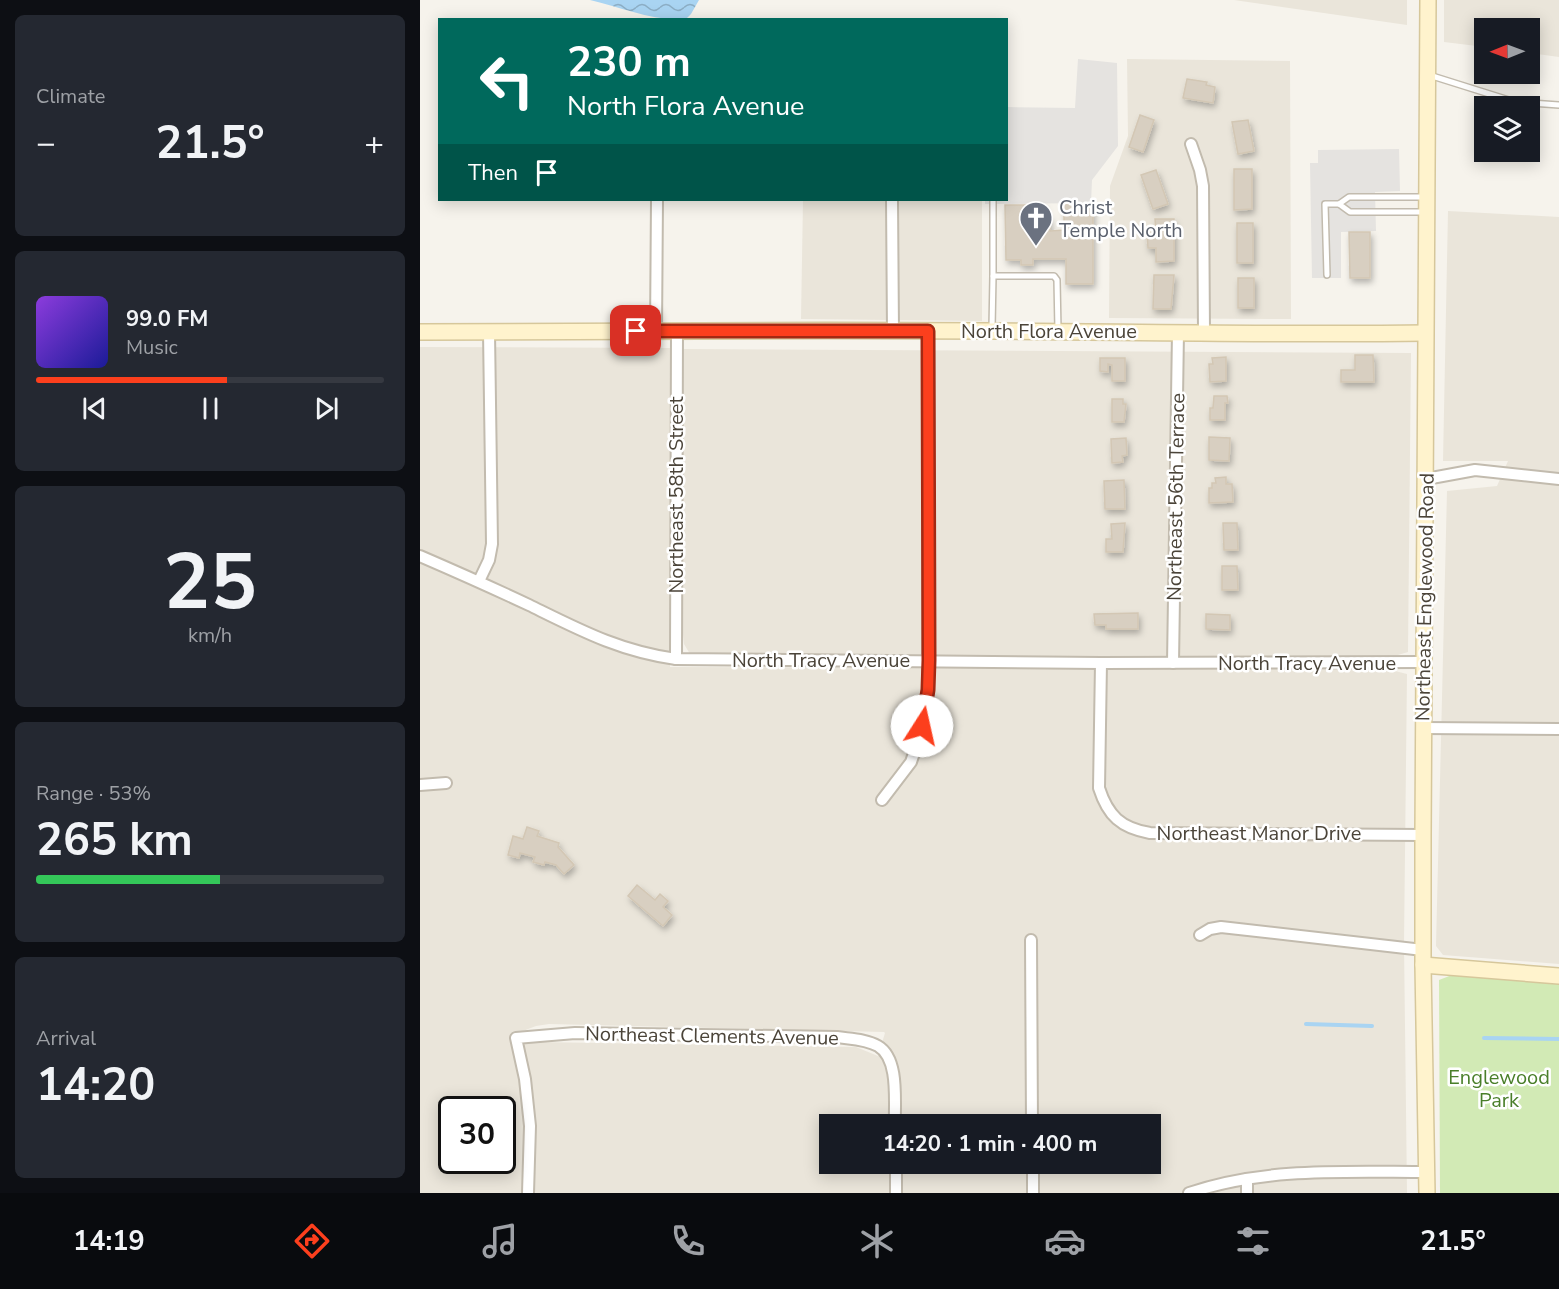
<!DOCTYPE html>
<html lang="en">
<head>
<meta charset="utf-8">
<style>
  body { margin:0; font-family:"Nunito Sans",sans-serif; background:#242831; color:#f1f3f6; height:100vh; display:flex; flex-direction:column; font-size:22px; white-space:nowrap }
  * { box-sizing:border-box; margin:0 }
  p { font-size:20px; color:#9ea1a6 }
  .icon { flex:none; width:33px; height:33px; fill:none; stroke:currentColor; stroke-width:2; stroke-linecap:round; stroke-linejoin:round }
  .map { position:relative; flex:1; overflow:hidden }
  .sheet { display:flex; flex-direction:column; gap:15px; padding:15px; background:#0d0f14; width:420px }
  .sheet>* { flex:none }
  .banner { position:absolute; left:18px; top:18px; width:570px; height:183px; border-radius:0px; box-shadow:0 3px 15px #0003; background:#00695c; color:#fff; overflow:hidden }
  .needle { width:39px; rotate:269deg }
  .buttons { position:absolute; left:1054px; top:18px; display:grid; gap:12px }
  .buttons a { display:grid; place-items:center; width:66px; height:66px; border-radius:0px; background:#171b24; box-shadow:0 3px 15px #0003; font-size:30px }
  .speed { position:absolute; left:18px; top:1096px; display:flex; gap:12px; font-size:30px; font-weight:700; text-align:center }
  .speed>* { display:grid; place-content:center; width:78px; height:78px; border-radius:50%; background:#171b24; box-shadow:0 3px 15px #0003; line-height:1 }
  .speed .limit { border:3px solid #111; border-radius:9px; background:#fff; color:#111 }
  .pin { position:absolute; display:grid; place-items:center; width:51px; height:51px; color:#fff; margin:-26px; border-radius:12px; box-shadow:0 3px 9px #0006 }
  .me { position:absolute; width:66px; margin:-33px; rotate:10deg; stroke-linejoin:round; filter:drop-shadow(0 0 4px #0008) }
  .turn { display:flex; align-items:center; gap:21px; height:126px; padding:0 30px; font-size:27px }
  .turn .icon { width:78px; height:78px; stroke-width:2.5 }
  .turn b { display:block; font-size:42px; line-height:51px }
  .then { display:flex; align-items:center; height:57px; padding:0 30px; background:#0003; gap:12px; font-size:22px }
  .big { font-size:45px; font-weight:700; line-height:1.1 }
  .sheet .tile { flex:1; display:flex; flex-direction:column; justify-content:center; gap:9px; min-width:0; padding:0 21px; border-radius:9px; background:#242831 }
  .sheet .dial { align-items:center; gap:0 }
  .dial b { font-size:78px; line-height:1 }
  .song { display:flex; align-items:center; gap:18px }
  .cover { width:72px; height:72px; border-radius:9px; background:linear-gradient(135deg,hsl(270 70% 55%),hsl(240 70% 35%)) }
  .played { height:6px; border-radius:3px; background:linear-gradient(90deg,#fc3f1d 55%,#363941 55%) }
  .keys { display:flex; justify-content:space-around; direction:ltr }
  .heat { display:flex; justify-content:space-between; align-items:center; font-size:33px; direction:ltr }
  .charge { height:9px; border-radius:4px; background:linear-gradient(90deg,#34c759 53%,#363941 0) }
  .trip { position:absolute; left:399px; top:1114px; width:342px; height:60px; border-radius:0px; background:#171b24; box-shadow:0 3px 15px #0003; font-weight:700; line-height:60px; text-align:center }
  .menu { display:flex; height:96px; justify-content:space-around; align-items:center; background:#090b0e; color:#9ea1a6 }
  .menu .icon { width:42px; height:42px }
  .menu .current { color:#fc3f1d }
  .menu b { font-size:27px; color:#f1f3f6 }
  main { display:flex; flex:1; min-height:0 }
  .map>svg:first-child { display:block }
</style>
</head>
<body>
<main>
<section class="sheet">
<div class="tile"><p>Climate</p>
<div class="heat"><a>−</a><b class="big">21.5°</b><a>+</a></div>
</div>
<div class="tile">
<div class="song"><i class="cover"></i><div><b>99.0 FM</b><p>Music</p></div></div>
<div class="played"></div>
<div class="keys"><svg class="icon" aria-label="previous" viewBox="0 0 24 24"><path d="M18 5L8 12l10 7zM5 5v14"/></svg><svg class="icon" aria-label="pause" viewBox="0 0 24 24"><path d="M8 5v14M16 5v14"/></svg><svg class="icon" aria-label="next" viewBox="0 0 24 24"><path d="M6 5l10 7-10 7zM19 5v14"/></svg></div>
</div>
<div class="tile dial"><b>25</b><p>km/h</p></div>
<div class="tile"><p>Range · 53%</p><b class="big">265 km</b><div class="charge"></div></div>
<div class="tile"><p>Arrival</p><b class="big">14:20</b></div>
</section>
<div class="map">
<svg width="1139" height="1193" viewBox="0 0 1139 1193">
  <defs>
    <pattern id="water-waves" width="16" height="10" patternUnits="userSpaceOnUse" patternTransform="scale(1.5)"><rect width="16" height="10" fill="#a9d4f2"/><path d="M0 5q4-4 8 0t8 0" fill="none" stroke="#8caec5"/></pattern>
    <filter id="shadow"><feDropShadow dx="2" dy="4" stdDeviation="3" flood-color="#0004"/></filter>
  </defs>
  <rect width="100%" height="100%" fill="#f6f3ec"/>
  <g fill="#eae5da" fill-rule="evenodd">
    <polygon points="814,0 987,0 987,25"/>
    <polygon points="1024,0 1139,0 1139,57 1110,53 1110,28 1065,28 1065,47 1024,42"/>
    <polygon points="707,59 870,61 871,319 689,318 690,186 708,136"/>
    <polygon points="383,200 562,200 562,321 381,319"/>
    <polygon points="1028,211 1139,217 1139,964 1023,955 1016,946 1027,491 1077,486 1088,461 1023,461"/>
    <path d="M0,347L251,348L250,667L967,669L987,674L984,943L987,1193H0ZM129,1024L464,1032L465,1033L458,1056L436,1047L115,1042L103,1031L116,1026ZM32,1110H82V1161H32ZM410,1125H730V1164H410Z"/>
    <polygon points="263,349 991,353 988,652 971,657 276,656 270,654 264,644 263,635"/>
  </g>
  <polygon fill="#d2eab5" points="1032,975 1139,984 1139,1193 1020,1193 1019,980"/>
  <g fill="#e5e3e0">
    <polygon points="658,59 697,63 698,146 672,180 671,203 565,204 565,200 586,200 587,107 655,108"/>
    <polygon points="979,149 980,191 955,192 956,231 921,232 921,278 892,278 890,163 898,163 898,150"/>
  </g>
  <path fill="url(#water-waves)" d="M170,0H279L271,14L266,19C234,22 201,7 170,0Z"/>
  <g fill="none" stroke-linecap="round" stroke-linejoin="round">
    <g stroke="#a9d4f2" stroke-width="4">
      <polyline points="886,1024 952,1026"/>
      <polyline points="1064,1038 1139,1039"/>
    </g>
  </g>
  <g fill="#d8cfc1" stroke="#d3c7b4" stroke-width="1.5" filter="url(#shadow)">
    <polygon points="767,79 787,82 786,85 795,87 793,103 763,98"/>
    <polygon points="720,115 734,120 723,152 709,147"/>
    <polygon points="828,120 834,151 818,154 812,122"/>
    <polygon points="814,169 832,169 832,209 814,210"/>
    <polygon points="736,170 748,204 733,209 721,175"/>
    <polygon points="644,204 673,204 673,284 646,284 646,259 613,259 613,265 601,265 601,260 586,260 585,205 624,205 624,217 630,217 630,231 644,230"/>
    <polygon points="735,219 754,219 754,261 736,262 736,248 728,248 727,232 736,232"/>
    <rect x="817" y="223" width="16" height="40"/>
    <polygon points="929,232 950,232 950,278 930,278"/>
    <polygon points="734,275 754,275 751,309 733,309"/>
    <rect x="818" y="278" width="16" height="30"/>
    <polygon points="935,355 953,355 954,382 921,382 921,370 935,370"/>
    <polygon points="806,357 806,381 790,382 789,364 793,364 792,358"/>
    <polygon points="680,358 705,358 705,381 692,381 692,365 688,364 688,372 680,371"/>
    <polygon points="794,396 807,396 808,403 805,403 805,420 790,420 790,408 793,408"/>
    <polygon points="692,399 703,399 703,404 706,404 704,422 692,422"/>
    <polygon points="789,437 810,438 809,461 789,460"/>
    <polygon points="706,438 707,455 702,456 703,462 692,463 691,439"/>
    <polygon points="806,477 806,484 812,484 813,502 789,503 789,488 792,488 792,483 796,483 795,478"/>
    <polygon points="704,480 705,509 685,509 684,481"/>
    <polygon points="705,523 703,552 686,552 686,539 692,539 691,524"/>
    <polygon points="803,523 817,523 818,550 804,550"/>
    <polygon points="802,566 817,566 818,590 802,590"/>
    <polygon points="718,613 718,629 686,629 686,625 675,625 674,614"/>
    <polygon points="786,614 810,615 810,630 786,629"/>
    <polygon points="107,827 119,831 117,836 139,843 138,847 154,865 144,874 136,865 125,862 124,865 113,862 115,857 100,853 99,858 88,855 93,836 103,839"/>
    <polygon points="217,885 235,900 240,894 248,901 243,907 252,915 243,926 208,896"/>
  </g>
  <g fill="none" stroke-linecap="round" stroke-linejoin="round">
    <g stroke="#c2bbae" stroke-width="8">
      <g id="lane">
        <polyline points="1009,75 1095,102 1139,105"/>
        <polyline points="1005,197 929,197 919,204 930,212 1005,212"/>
        <polyline points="907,275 905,204 919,204"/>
        <polyline points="573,276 573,200"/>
        <polyline points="572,328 573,276 634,276 637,280 638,330"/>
      </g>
    </g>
    <g stroke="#c2bbae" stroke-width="14">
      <g id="street">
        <polyline points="771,144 780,170 783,186 784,332"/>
        <polyline points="472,200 473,331"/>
        <polyline points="236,331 237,200"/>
        <polyline points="1006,479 1055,470 1139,479"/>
        <path d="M0,556C37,572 73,588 109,605C160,630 199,651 256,659L681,663L1004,662"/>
        <polyline points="59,581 69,560 72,544 69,332"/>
        <polyline points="256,659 257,331"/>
        <path d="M681,663L679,788C688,816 701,828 730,833L1003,835"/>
        <polyline points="753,663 758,332"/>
        <polyline points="1003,728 1139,729"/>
        <polyline points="0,785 26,783"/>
        <polyline points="462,800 491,762 499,738 508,690 508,331"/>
        <polyline points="780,935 790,929 801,927 1003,950"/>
        <polyline points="611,940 612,1125"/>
        <polyline points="476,1164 476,1193"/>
        <polyline points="613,1164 613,1193"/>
        <polyline points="827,1179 827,1193"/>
        <path d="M108,1193L110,1126L105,1079L96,1038L155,1033L417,1037C430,1039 446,1039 458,1046C480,1059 474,1103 475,1125"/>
        <path d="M769,1193C845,1167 927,1172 1007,1172"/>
      </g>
    </g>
    <g stroke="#d6c79b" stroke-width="18">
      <g id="secondary">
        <path d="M0,332C192,331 384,330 576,331C719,332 862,335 1005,333"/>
        <polyline points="1003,965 1139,976"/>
        <polyline points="1007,1193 1003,965 1003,835 1008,0"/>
      </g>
    </g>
    <use href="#lane" stroke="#fff" stroke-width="5"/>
    <use href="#street" stroke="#fff" stroke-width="10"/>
    <use href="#secondary" stroke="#fff3cd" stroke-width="15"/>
  </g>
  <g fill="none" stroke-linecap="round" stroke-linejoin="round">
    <g stroke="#a42913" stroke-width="15">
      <polyline id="route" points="216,331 508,331 509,660 508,690 502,726"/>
    </g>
    <use href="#route" stroke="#fc3f1d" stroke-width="10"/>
  </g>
  <defs>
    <g id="church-pin" transform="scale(1.725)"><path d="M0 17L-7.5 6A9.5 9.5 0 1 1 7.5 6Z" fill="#6b7280" stroke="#fff"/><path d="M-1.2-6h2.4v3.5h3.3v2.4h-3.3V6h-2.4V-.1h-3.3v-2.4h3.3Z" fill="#fff"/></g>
  </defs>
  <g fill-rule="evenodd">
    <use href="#church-pin" x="616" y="218"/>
  </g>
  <g text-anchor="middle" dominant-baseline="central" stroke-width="5" stroke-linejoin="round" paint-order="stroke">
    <g font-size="20" fill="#5b616d" stroke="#fff" text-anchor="start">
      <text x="639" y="207">Christ<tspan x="639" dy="23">Temple North</tspan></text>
    </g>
    <g font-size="20" fill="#4b4439" stroke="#fff">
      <text x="629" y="331">North Flora Avenue</text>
      <text transform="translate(256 495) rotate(-90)">Northeast 58th Street</text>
      <text transform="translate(756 497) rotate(-89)">Northeast 56th Terrace</text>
      <text transform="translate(1005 597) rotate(-89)">Northeast Englewood Road</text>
      <text x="401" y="660">North Tracy Avenue</text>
      <text x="887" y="663">North Tracy Avenue</text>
      <text x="839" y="833">Northeast Manor Drive</text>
      <text transform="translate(292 1036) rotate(1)">Northeast Clements Avenue</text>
    </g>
    <g font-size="20" fill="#4a7f2a" stroke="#fff">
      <text x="1079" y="1077">Englewood<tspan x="1079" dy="23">Park</tspan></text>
    </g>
  </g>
</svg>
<div class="buttons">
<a><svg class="needle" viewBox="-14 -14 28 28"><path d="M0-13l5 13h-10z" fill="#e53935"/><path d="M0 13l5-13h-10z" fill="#9ea1a6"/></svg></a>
<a><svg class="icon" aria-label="layers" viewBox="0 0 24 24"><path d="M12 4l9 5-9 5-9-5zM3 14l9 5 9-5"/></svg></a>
</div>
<div class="speed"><div class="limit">30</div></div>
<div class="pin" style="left:216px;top:331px;background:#d93025"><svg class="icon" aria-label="arrive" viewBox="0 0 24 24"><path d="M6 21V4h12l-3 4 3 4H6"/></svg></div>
<svg class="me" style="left:502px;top:726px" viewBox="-20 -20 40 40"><circle r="19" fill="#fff"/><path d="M0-13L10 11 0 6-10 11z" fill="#fc3f1d"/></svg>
<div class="trip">14:20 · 1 min · 400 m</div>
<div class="banner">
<div class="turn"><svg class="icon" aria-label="left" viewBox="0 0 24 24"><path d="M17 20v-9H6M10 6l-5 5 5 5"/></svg><div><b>230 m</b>North Flora Avenue</div></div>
<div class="then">Then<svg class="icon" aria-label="arrive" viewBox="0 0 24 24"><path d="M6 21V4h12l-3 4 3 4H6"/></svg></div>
</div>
</div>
</main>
<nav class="menu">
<b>14:19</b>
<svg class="icon current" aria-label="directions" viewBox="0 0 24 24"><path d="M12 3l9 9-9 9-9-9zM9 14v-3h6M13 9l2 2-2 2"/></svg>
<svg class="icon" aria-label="music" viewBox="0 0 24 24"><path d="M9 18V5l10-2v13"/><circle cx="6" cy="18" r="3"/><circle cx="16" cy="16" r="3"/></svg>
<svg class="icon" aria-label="phone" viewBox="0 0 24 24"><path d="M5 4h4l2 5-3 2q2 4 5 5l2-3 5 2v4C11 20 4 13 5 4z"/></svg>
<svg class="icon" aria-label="climate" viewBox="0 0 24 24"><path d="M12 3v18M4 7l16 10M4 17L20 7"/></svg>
<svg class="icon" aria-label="car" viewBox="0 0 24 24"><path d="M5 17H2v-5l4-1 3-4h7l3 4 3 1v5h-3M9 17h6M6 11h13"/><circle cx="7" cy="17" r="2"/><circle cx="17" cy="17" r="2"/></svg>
<svg class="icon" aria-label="filters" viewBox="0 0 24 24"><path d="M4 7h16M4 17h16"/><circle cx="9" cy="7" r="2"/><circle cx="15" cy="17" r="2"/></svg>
<b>21.5°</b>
</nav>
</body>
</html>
